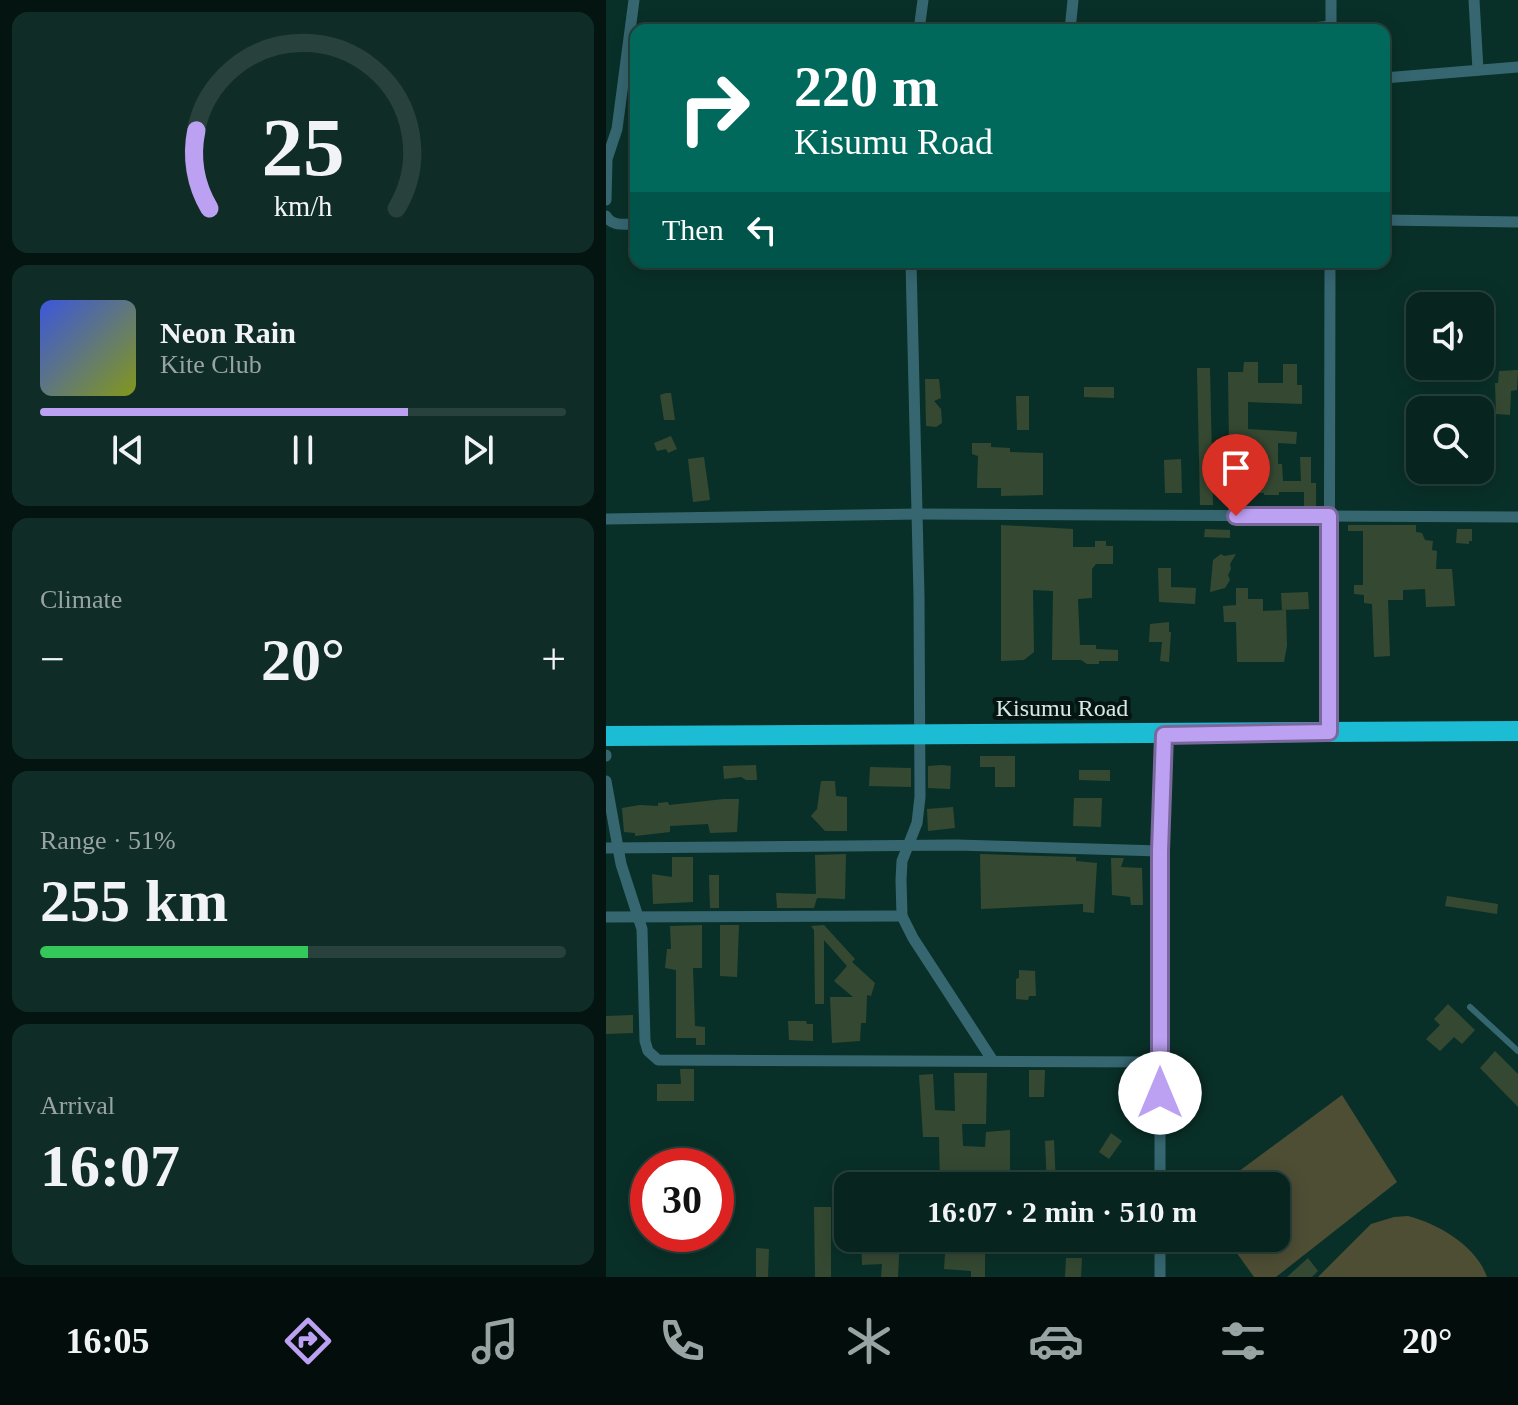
<!DOCTYPE html>
<html lang="en">
<head>
<meta charset="utf-8">
<style>
  body { margin:0; font-family:"Times New Roman",serif; background:#102c27; color:#f1f3f6; height:100vh; display:flex; flex-direction:column; font-size:30px; white-space:nowrap }
  * { box-sizing:border-box; margin:0 }
  p { font-size:26px; color:#98a4a4 }
  .icon { flex:none; width:44px; height:44px; fill:none; stroke:currentColor; stroke-width:2; stroke-linecap:round; stroke-linejoin:round }
  .map { position:relative; flex:1; overflow:hidden }
  .side { display:flex; flex-direction:column; gap:12px; padding:12px; background:#041410; width:606px }
  .side>* { flex:none }
  .top-card { position:absolute; left:24px; top:24px; width:760px; height:244px; border-radius:16px; box-shadow:0 4px 20px #0003,0 0 0 2px #28413c; background:#00695c; color:#fff; overflow:hidden }
  .controls { position:absolute; left:800px; top:292px; display:grid; gap:16px }
  .controls a { display:grid; place-items:center; width:88px; height:88px; border-radius:16px; background:#07241e; box-shadow:0 4px 20px #0003,0 0 0 2px #28413c; font-size:40px }
  .speed { position:absolute; left:24px; top:1148px; display:flex; gap:16px; font-size:40px; font-weight:700; text-align:center }
  .speed>* { display:grid; place-content:center; width:104px; height:104px; border-radius:50%; background:#07241e; box-shadow:0 4px 20px #0003,0 0 0 2px #28413c; line-height:1 }
  .speed .limit { border:12px solid #d22; background:#fff; color:#111 }
  .pin { position:absolute; display:grid; place-items:center; width:68px; height:68px; color:#fff; margin:-82px -34px; border-radius:50% 50% 50% 0; rotate:-45deg; box-shadow:0 0 8px #0007 }
  .pin .icon { rotate:45deg }
  .me { position:absolute; width:88px; margin:-44px; rotate:0deg; stroke-linejoin:round; filter:drop-shadow(0 0 6px #0008) }
  .turn { display:flex; align-items:center; gap:28px; height:168px; padding:0 32px; font-size:36px }
  .turn .icon { width:104px; height:104px; stroke-width:2.5 }
  .turn b { display:block; font-size:56px; line-height:68px }
  .then { display:flex; align-items:center; height:76px; padding:0 32px; background:#0003; gap:16px; font-size:30px }
  .big { font-size:60px; font-weight:700; line-height:1.1 }
  .side .card { flex:1; display:flex; flex-direction:column; justify-content:center; gap:12px; min-width:0; padding:0 28px; border-radius:16px; background:#102c27 }
  .side .dial { align-items:center; gap:0 }
  .dial svg { height:208px; overflow:visible; fill:none; stroke:#28413c; stroke-width:7; stroke-linecap:round; text-anchor:middle }
  .dial text { fill:#f1f3f6; stroke:none }
  .song { display:flex; align-items:center; gap:24px }
  .cover { width:96px; height:96px; border-radius:12px; background:linear-gradient(135deg,hsl(230 70% 55%),hsl(70 70% 35%)) }
  .played { height:8px; border-radius:4px; background:linear-gradient(90deg,#bca0f2 70%,#28413c 70%) }
  .keys { display:flex; justify-content:space-around; direction:ltr }
  .heat { display:flex; justify-content:space-between; align-items:center; font-size:44px; direction:ltr }
  .charge { height:12px; border-radius:6px; background:linear-gradient(90deg,#34c759 51%,#28413c 0) }
  .trip { position:absolute; left:228px; top:1172px; width:456px; height:80px; border-radius:16px; background:#07241e; box-shadow:0 4px 20px #0003,0 0 0 2px #28413c; font-weight:700; line-height:80px; text-align:center }
  .tabs { display:flex; height:128px; justify-content:space-around; align-items:center; background:#030e0c; color:#98a4a4 }
  .tabs .icon { width:56px; height:56px }
  .tabs .selected { color:#bca0f2 }
  .tabs b { font-size:36px; color:#f1f3f6 }
  main { display:flex; flex:1; min-height:0 }
  .map>svg:first-child { display:block }
</style>
</head>
<body>
<main>
<section class="side">
<div class="card dial"><svg viewBox="0 0 100 80">
<path d="M14 69A42 42 0 1 1 86 69"/>
<path d="M14 69A42 42 0 0 1 9 39" stroke="#bca0f2"/>
<text x="50" y="56" font-size="32" font-weight="700">25</text>
<text x="50" y="72" font-size="11">km/h</text>
</svg></div>
<div class="card">
<div class="song"><i class="cover"></i><div><b>Neon Rain</b><p>Kite Club</p></div></div>
<div class="played"></div>
<div class="keys"><svg class="icon" aria-label="previous" viewBox="0 0 24 24"><path d="M18 5L8 12l10 7zM5 5v14"/></svg><svg class="icon" aria-label="pause" viewBox="0 0 24 24"><path d="M8 5v14M16 5v14"/></svg><svg class="icon" aria-label="next" viewBox="0 0 24 24"><path d="M6 5l10 7-10 7zM19 5v14"/></svg></div>
</div>
<div class="card"><p>Climate</p>
<div class="heat"><a>−</a><b class="big">20°</b><a>+</a></div>
</div>
<div class="card"><p>Range · 51%</p><b class="big">255 km</b><div class="charge"></div></div>
<div class="card"><p>Arrival</p><b class="big">16:07</b></div>
</section>
<div class="map">
<svg width="912" height="1277" viewBox="0 0 912 1277">
  <rect width="100%" height="100%" fill="#093028"/>
  <g fill="#4e4e35">
    <polygon points="736,1095 791,1182 670,1277 648,1277 620,1238 670,1238 670,1186 613,1186"/>
    <path d="M802,1216C833,1224 870,1246 881,1277H712L765,1224L788,1217Z"/>
  </g>
  <g fill="#354932">
    <polygon points="638,362 652,362 652,383 677,383 677,364 691,364 691,385 696,385 696,404 642,402 642,429 691,432 690,444 672,443 672,464 676,464 677,481 695,481 694,457 705,457 705,483 710,483 710,508 698,507 698,492 673,492 673,495 658,495 658,493 626,492 625,505 617,504 623,446 622,372 637,372"/>
    <polygon points="591,368 604,368 607,505 594,505"/>
    <polygon points="912,370 911,390 905,391 904,415 890,414 889,383 892,383 893,371"/>
    <polygon points="319,379 333,379 335,398 328,401 335,409 336,423 330,427 320,426"/>
    <polygon points="478,387 508,387 508,398 478,397"/>
    <polygon points="60,393 65,393 69,420 58,420 54,395"/>
    <polygon points="410,396 423,396 423,430 411,430"/>
    <polygon points="65,436 71,449 62,453 60,449 51,451 48,443"/>
    <polygon points="366,443 385,443 385,447 404,448 404,452 437,453 437,495 395,496 395,488 371,488 372,456 366,454"/>
    <polygon points="98,457 104,500 87,502 82,459"/>
    <polygon points="575,459 576,493 559,493 558,460"/>
    <polygon points="395,525 467,529 467,547 489,547 489,541 500,541 500,546 507,546 507,564 490,564 486,569 486,598 472,599 474,645 490,645 490,649 512,650 512,661 493,661 493,664 481,664 475,660 446,660 447,591 427,590 428,652 418,660 395,661"/>
    <polygon points="742,525 810,525 810,532 816,533 819,540 827,541 826,550 831,551 830,569 846,569 849,606 820,607 819,589 797,590 797,600 782,600 784,656 768,657 766,604 758,603 758,595 748,594 748,585 757,585 757,531 742,531"/>
    <polygon points="599,529 624,530 624,538 598,537"/>
    <polygon points="851,529 866,529 866,541 863,541 863,544 850,543"/>
    <polygon points="615,554 618,556 630,554 624,564 625,569 622,575 624,580 619,588 604,592 607,560"/>
    <polygon points="552,568 565,568 565,587 590,588 589,604 553,602"/>
    <polygon points="630,588 642,588 642,599 657,599 657,611 680,610 681,646 678,662 631,662 630,622 618,622 617,606 630,605"/>
    <polygon points="702,592 703,609 676,610 675,593"/>
    <polygon points="563,622 563,632 565,632 563,662 554,661 556,642 543,642 544,624"/>
    <polygon points="374,756 409,756 409,787 389,787 389,767 374,767"/>
    <polygon points="150,765 151,780 140,780 135,777 118,779 117,766"/>
    <polygon points="336,765 345,766 344,789 322,788 322,766"/>
    <polygon points="264,767 305,768 305,787 263,786"/>
    <polygon points="473,770 504,770 504,781 473,780"/>
    <polygon points="215,781 229,781 230,796 241,797 241,831 219,831 205,816 211,809"/>
    <polygon points="468,798 496,798 495,827 467,826"/>
    <polygon points="118,799 133,799 131,832 104,833 102,824 64,826 64,832 29,836 29,833 18,832 16,808 34,805 52,806 52,803 62,802 63,805"/>
    <polygon points="347,807 349,828 322,831 321,809"/>
    <polygon points="240,854 239,899 211,898 208,908 171,908 170,893 210,894 209,855"/>
    <polygon points="374,854 470,857 470,861 491,863 488,913 477,912 477,904 375,909"/>
    <polygon points="66,857 87,857 87,902 47,904 46,874 66,877"/>
    <polygon points="505,858 518,858 515,867 536,868 537,905 525,905 524,897 506,895"/>
    <polygon points="103,875 113,875 113,908 104,908"/>
    <polygon points="841,896 892,904 891,914 839,906"/>
    <polygon points="96,925 96,968 87,968 89,1026 99,1027 99,1045 90,1045 90,1038 70,1038 70,970 59,968 61,949 65,949 64,926"/>
    <polygon points="114,925 133,925 131,977 114,976"/>
    <polygon points="218,925 249,959 246,962 269,983 265,996 261,995 260,1023 255,1023 254,1041 226,1043 224,997 247,997 228,981 241,966 218,940 218,1004 209,1004 208,930 205,926"/>
    <polygon points="413,970 429,971 430,996 423,996 422,1000 410,999 410,979 413,978"/>
    <polygon points="842,1004 869,1030 856,1044 848,1037 834,1051 820,1039 834,1025 828,1019"/>
    <polygon points="27,1015 27,1033 0,1034 0,1016"/>
    <polygon points="182,1021 200,1021 201,1024 207,1024 207,1041 183,1040"/>
    <polygon points="889,1051 912,1074 912,1107 874,1068"/>
    <polygon points="74,1069 88,1069 88,1101 51,1101 51,1084 75,1084"/>
    <polygon points="423,1070 439,1070 438,1097 423,1097"/>
    <polygon points="348,1073 381,1073 380,1124 356,1124 357,1146 379,1147 380,1132 404,1130 404,1186 334,1186 333,1137 317,1137 313,1075 327,1074 329,1110 349,1111"/>
    <polygon points="505,1133 516,1141 503,1159 493,1152"/>
    <polygon points="448,1140 450,1186 441,1186 439,1141"/>
    <polygon points="208,1207 225,1207 225,1277 209,1277"/>
    <polygon points="255,1238 294,1238 292,1277 275,1277 276,1264 256,1265"/>
    <polygon points="340,1238 379,1238 379,1277 365,1277 365,1271 338,1269"/>
    <polygon points="150,1248 163,1249 162,1277 150,1277"/>
    <polygon points="460,1258 476,1258 475,1277 459,1277"/>
    <polygon points="702,1258 712,1271 706,1277 681,1277"/>
  </g>
  <g fill="none" stroke-linecap="round" stroke-linejoin="round">
    <polyline stroke="#366771" stroke-width="6" points="864,1007 912,1051"/>
    <g stroke="#366771" stroke-width="11">
      <polyline points="868,0 872,70"/>
      <polyline points="313,30 317,0"/>
      <polyline points="464,30 467,0"/>
      <polyline points="688,30 725,26"/>
      <polyline points="725,30 725,0"/>
      <polyline points="778,78 912,67"/>
      <polyline points="0,200 1,159 11,129 28,0"/>
      <path d="M0,216C6,227 19,224 30,224"/>
      <polyline points="778,220 912,222"/>
      <polyline points="305,262 313,596 314,797 311,823 296,861 295,880 296,916 307,938 387,1061"/>
      <polyline points="0,519 312,514 912,517"/>
      <polyline points="723,732 724,262"/>
      <polyline points="0,755 0,756"/>
      <polyline points="0,781 15,864 36,929 39,1041 42,1051 52,1060 553,1062"/>
      <polyline points="0,848 350,845 554,851"/>
      <polyline points="0,917 296,916"/>
      <polyline points="554,1186 554,851 558,735"/>
      <polyline points="554,1238 554,1277"/>
    </g>
    <polyline stroke="#1dbcd5" stroke-width="20" points="0,736 912,731"/>
  </g>
  <g fill="none" stroke-linecap="round" stroke-linejoin="round">
    <g stroke="#7a689d" stroke-width="20">
      <polyline id="route" points="554,1093 554,851 558,735 723,732 723,516 630,516"/>
    </g>
    <use href="#route" stroke="#bca0f2" stroke-width="14"/>
  </g>
  <g text-anchor="middle" dominant-baseline="central" stroke-width="8" stroke-linejoin="round" paint-order="stroke">
    <g font-size="24" fill="#d5eae4" stroke="#061511">
      <text x="456" y="708">Kisumu Road</text>
    </g>
  </g>
</svg>
<div class="controls">
<a><svg class="icon" aria-label="sound" viewBox="0 0 24 24"><path d="M4 9h4l5-4v14l-5-4H4zM17 9q2 3 0 6"/></svg></a>
<a><svg class="icon" aria-label="search" viewBox="0 0 24 24"><circle cx="10" cy="10" r="6"/><path d="M15 15l6 6"/></svg></a>
</div>
<div class="speed"><div class="limit">30</div></div>
<div class="pin" style="left:630px;top:516px;background:#d93025"><svg class="icon" aria-label="arrive" viewBox="0 0 24 24"><path d="M6 21V4h12l-3 4 3 4H6"/></svg></div>
<svg class="me" style="left:554px;top:1093px" viewBox="-20 -20 40 40"><circle r="19" fill="#fff"/><path d="M0-13L10 11 0 6-10 11z" fill="#bca0f2"/></svg>
<div class="trip">16:07 · 2 min · 510 m</div>
<div class="top-card">
<div class="turn"><svg class="icon" aria-label="right" viewBox="0 0 24 24"><path d="M7 20v-9h11M14 6l5 5-5 5"/></svg><div><b>220 m</b>Kisumu Road</div></div>
<div class="then">Then<svg class="icon" aria-label="left" viewBox="0 0 24 24"><path d="M17 20v-9H6M10 6l-5 5 5 5"/></svg></div>
</div>
</div>
</main>
<nav class="tabs">
<b>16:05</b>
<svg class="icon selected" aria-label="directions" viewBox="0 0 24 24"><path d="M12 3l9 9-9 9-9-9zM9 14v-3h6M13 9l2 2-2 2"/></svg>
<svg class="icon" aria-label="music" viewBox="0 0 24 24"><path d="M9 18V5l10-2v13"/><circle cx="6" cy="18" r="3"/><circle cx="16" cy="16" r="3"/></svg>
<svg class="icon" aria-label="phone" viewBox="0 0 24 24"><path d="M5 4h4l2 5-3 2q2 4 5 5l2-3 5 2v4C11 20 4 13 5 4z"/></svg>
<svg class="icon" aria-label="climate" viewBox="0 0 24 24"><path d="M12 3v18M4 7l16 10M4 17L20 7"/></svg>
<svg class="icon" aria-label="car" viewBox="0 0 24 24"><path d="M5 17H2v-5l4-1 3-4h7l3 4 3 1v5h-3M9 17h6M6 11h13"/><circle cx="7" cy="17" r="2"/><circle cx="17" cy="17" r="2"/></svg>
<svg class="icon" aria-label="filters" viewBox="0 0 24 24"><path d="M4 7h16M4 17h16"/><circle cx="9" cy="7" r="2"/><circle cx="15" cy="17" r="2"/></svg>
<b>20°</b>
</nav>
</body>
</html>
